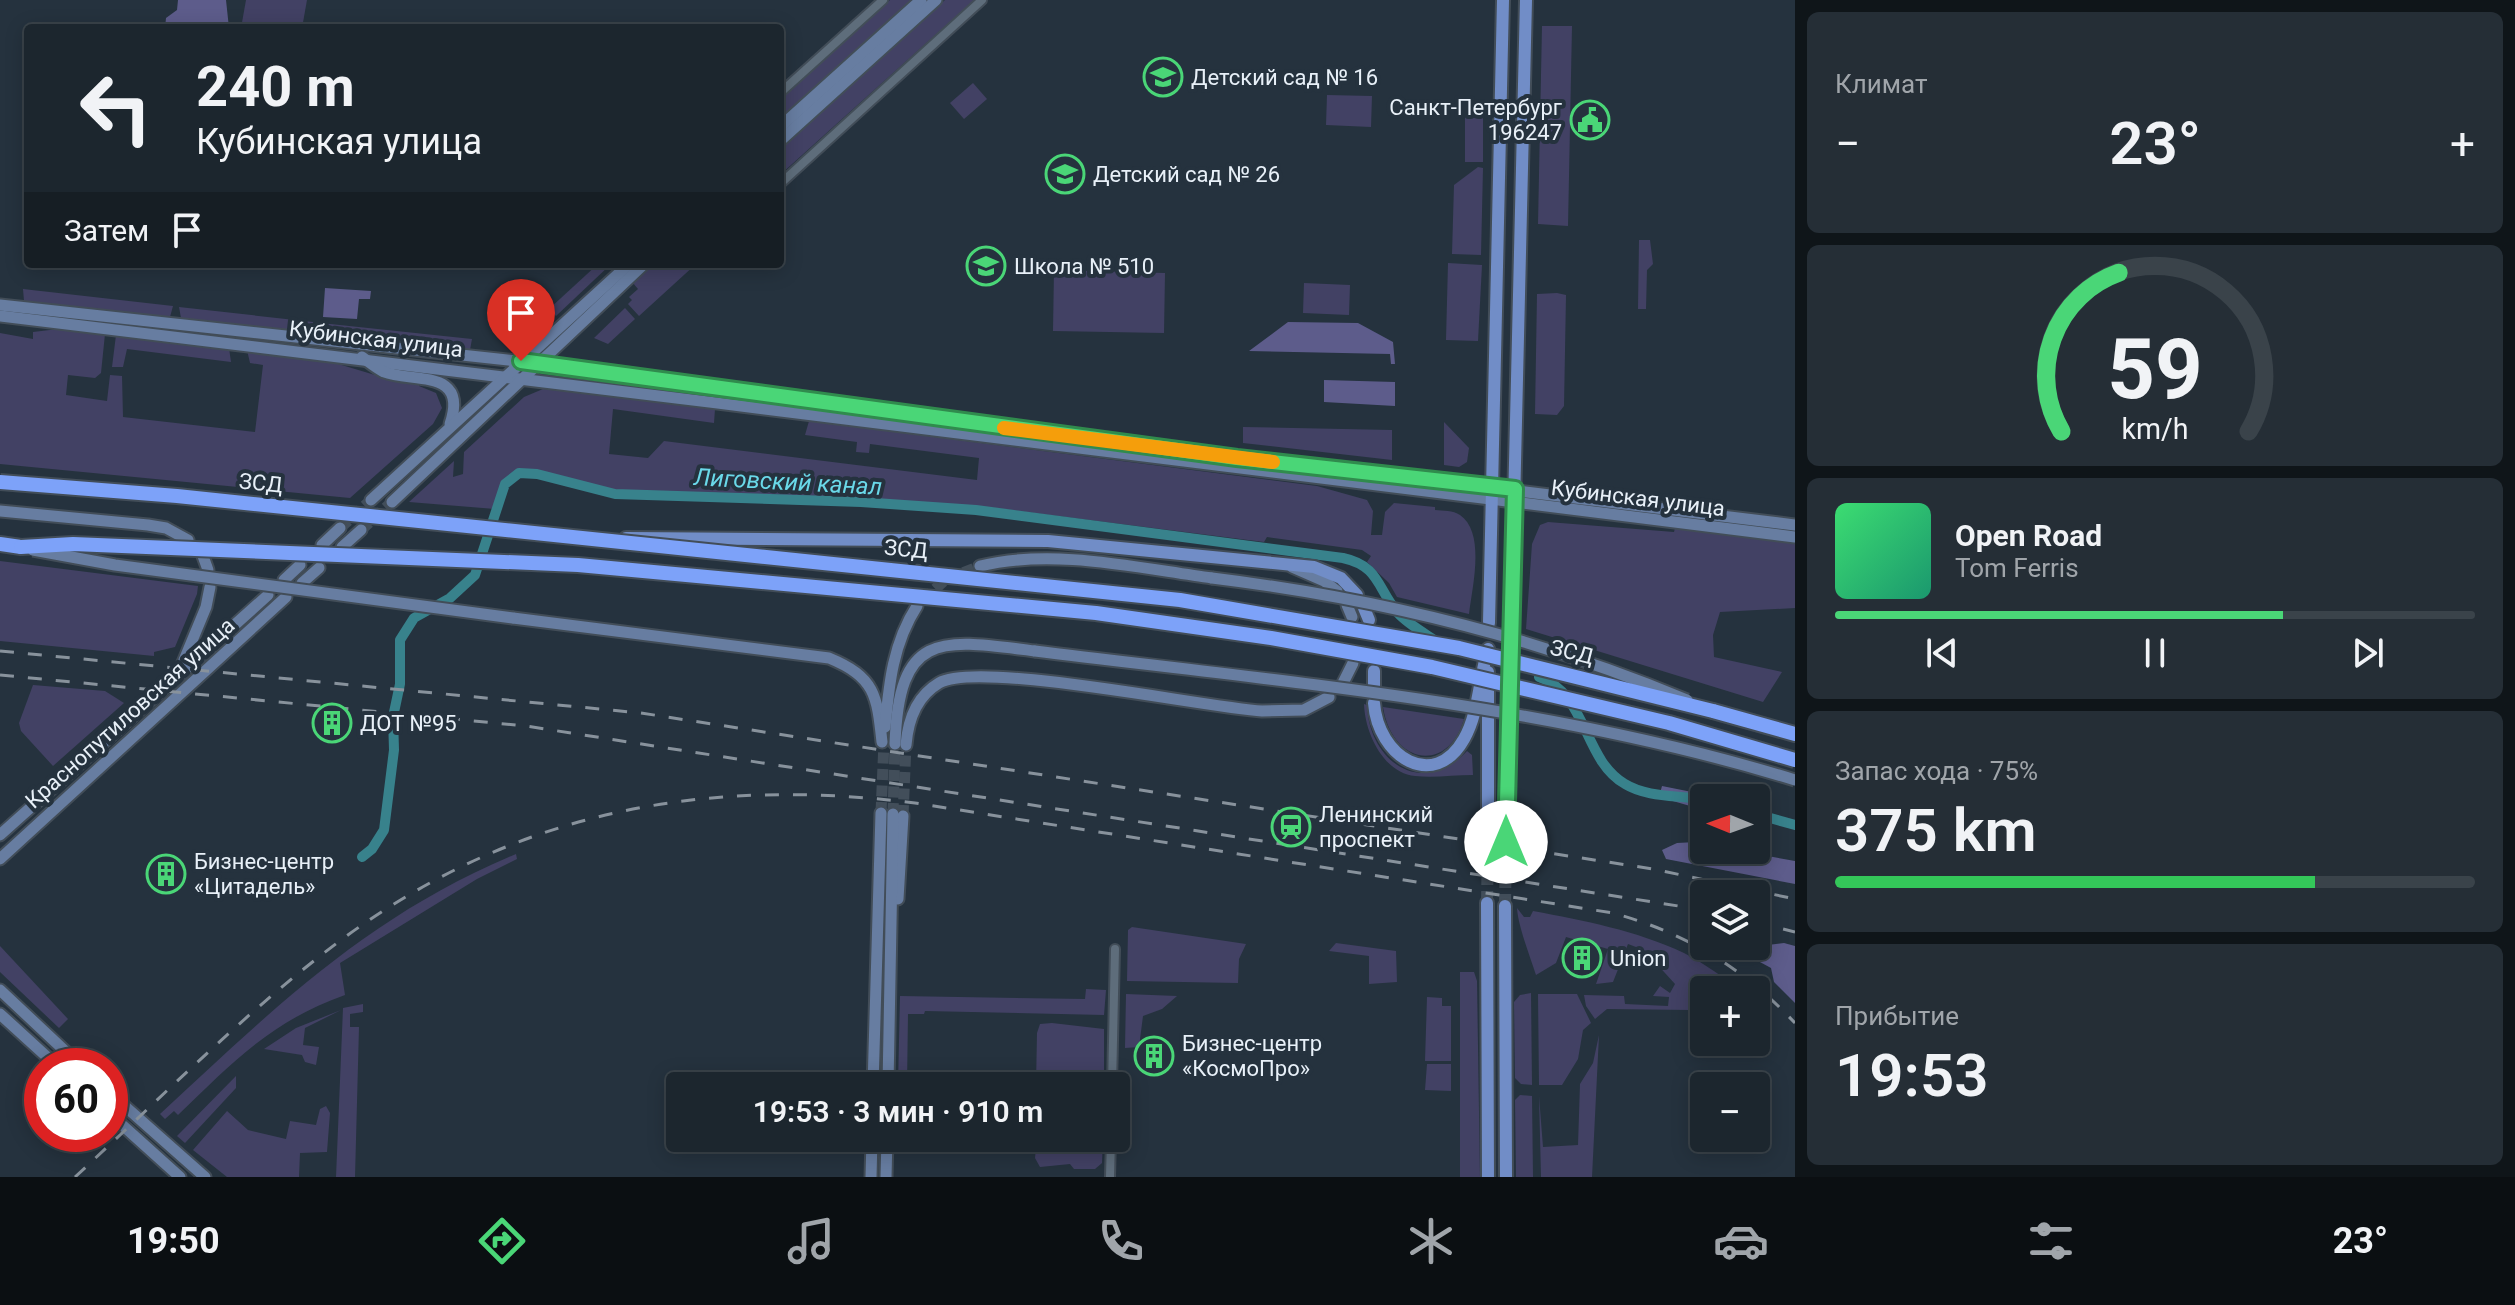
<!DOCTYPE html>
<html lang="ru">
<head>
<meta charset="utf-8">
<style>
  body { margin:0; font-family:Roboto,sans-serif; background:#252e36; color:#f1f3f6; height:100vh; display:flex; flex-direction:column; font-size:30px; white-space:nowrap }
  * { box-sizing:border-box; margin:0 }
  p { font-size:26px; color:#a0a5aa }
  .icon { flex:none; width:44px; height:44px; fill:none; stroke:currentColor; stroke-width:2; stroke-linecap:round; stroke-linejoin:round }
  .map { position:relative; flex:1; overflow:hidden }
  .drawer { display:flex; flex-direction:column; gap:12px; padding:12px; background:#0f1519; width:720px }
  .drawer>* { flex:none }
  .hud { position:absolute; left:24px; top:24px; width:760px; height:244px; border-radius:8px; box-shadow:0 4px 20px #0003,0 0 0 2px #3a434a; background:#1c262e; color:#f1f3f6; overflow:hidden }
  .needle { width:52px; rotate:271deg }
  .controls { position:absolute; left:1690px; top:784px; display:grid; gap:16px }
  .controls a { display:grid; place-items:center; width:80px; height:80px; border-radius:8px; background:#1c262e; box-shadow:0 4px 20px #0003,0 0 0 2px #3a434a; font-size:40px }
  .speed { position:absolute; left:24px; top:1048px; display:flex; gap:16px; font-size:40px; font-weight:700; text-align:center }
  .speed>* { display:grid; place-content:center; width:104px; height:104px; border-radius:50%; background:#1c262e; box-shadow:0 4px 20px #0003,0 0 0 2px #3a434a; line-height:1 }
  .speed .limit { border:12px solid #d22; background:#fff; color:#111 }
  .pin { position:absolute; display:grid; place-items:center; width:68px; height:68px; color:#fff; margin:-82px -34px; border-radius:50% 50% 50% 0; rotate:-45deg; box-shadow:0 0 8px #0007 }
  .pin .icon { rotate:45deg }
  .me { position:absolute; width:88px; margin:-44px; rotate:0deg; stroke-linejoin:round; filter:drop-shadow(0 0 6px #0008) }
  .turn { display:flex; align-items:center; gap:28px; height:168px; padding:0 40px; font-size:36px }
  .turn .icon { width:104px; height:104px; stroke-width:2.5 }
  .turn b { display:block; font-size:56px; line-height:68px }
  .then { display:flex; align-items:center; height:76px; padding:0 40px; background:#0003; gap:16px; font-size:30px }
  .big { font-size:60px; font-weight:600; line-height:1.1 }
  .drawer .card { flex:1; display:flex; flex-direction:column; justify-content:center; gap:12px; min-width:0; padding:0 28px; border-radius:12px; background:#252e36 }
  .drawer .dial { align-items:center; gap:0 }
  .dial svg { height:208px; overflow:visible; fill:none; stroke:#3a434a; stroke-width:7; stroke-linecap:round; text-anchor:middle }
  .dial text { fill:#f1f3f6; stroke:none }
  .song { display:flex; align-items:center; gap:24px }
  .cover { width:96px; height:96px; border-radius:12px; background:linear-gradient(135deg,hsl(140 70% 55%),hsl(160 70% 35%)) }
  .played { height:8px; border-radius:4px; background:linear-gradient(90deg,#4ad677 70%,#3a434a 70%) }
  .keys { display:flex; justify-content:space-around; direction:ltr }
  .heat { display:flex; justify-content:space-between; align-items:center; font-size:44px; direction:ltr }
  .charge { height:12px; border-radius:6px; background:linear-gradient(90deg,#34c759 75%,#3a434a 0) }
  .trip { position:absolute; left:666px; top:1072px; width:464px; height:80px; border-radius:8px; background:#1c262e; box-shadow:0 4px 20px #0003,0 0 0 2px #3a434a; font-weight:600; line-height:80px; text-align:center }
  .dock { display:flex; height:128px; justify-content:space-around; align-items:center; background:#0b0f12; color:#a0a5aa }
  .dock .icon { width:56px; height:56px }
  .dock .selected { color:#4ad677 }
  .dock b { font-size:36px; color:#f1f3f6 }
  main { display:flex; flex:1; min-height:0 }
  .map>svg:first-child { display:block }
</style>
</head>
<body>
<main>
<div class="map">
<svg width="1795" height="1177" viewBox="0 0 1795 1177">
  <rect width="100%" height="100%" fill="#25323e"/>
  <g fill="#424164">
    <polygon points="246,0 307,0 302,28 241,28"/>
    <polygon points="890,0 912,0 780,120 780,100"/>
    <polygon points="945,0 974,0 780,175 780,149"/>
    <polygon points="1542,26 1572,26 1568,226 1538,224"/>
    <polygon points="973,83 987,99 964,119 950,103"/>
    <polygon points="1327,95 1372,96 1371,127 1326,125"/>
    <rect x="1465" y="115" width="18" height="47"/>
    <polygon points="1478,167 1483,168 1481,255 1452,254 1454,185"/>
    <polygon points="1639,240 1650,240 1653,264 1647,270 1646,309 1638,309"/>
    <polygon points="1448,263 1482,265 1478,341 1446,340"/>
    <polygon points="598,264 611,264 556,316 549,309"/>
    <polygon points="653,264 696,264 639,316 628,304 632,300 629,297 638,289 633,283"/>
    <polygon points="1054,270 1165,273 1164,333 1053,331"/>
    <polygon points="1304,283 1350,285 1349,315 1303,313"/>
    <polygon points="23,289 173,306 170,317 24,301"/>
    <polygon points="1557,293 1566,295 1564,406 1557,415 1535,414 1537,294"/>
    <polygon points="179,307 313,322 312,329 308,332 181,318"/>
    <polygon points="625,308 635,319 608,344 594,338"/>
    <polygon points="321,323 472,339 470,350 322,334"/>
    <polygon points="58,329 105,334 101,373 95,378 68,375 66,395 107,401 110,375 122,376 123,417 255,432 263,365 250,363 247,350 325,360 385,378 419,381 419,386 436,393 442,408 433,424 350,498 0,464 0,333 33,339 33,332"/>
    <polygon points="116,335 229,348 231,362 127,349 123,367 112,367"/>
    <path d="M543,389L715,409L714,423L613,409L609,454L648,458L664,441L977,480L979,458L870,444L869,453L856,452L857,442L805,435L809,421L1317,486L1367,500L1373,511L1371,535H1382L1385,512L1394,503L1435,507V510C1443,511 1453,510 1460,515C1486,533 1472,588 1469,614L1397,597L1389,583L1367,562L1371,556L1362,550L1267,537L1264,542L987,507L788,495L615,491L528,470L507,477L495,509L409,502L454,461L453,477L463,474L464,452L524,397Z"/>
    <polygon points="1444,422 1469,448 1467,462 1459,467 1444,465"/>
    <polygon points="1243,427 1392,430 1392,460 1243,443"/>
    <polygon points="1548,522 1674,532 1675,528 1795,542 1795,608 1720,612 1713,635 1714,657 1782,672 1763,702 1526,629 1532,544 1540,525"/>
    <polygon points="0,561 198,586 197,594 175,647 154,652 154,656 0,641"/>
    <polygon points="33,685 105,691 124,703 53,766 21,731 19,723"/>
    <path d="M1364,704L1367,705C1369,762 1423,799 1467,751L1472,755L1473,775C1454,775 1434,778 1415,776C1384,773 1365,734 1364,704Z"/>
    <path d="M1383,707L1464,719C1448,774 1392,765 1383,707Z"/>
    <path d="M516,854L517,859L477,879L340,963L345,995C271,1021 231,1064 178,1115L174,1111L165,1119L160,1114C274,1008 369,915 516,854Z"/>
    <path d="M1517,908L1524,917H1530L1533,911C1585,921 1635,930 1684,953C1704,963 1723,978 1743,990H1704V1014L1691,1010L1607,1009L1595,1019L1586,1006L1584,995L1624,996L1625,1004L1668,1006L1669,997L1653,996L1660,986L1670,993L1675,984L1644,950L1628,944L1613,982L1596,984L1608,949L1566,937L1556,963L1536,975C1530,956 1518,926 1517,908Z"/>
    <polygon points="1132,927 1246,944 1239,959 1238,983 1127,981 1128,930"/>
    <polygon points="1336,943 1396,951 1397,982 1369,984 1369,956 1329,951"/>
    <polygon points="0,946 68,1019 59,1028 0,972"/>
    <polygon points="1460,972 1474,972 1477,981 1480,1177 1460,1177"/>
    <polygon points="1086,989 1106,990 1104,1015 925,1011 924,1014 908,1014 907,1086 898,1086 900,996 1085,999"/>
    <polygon points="1531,993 1532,1085 1521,1084 1515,1078 1514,1002 1520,995"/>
    <polygon points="1126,994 1177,996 1162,1009 1143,1016 1139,1047 1125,1048"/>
    <polygon points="1538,994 1577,994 1591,1023 1583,1030 1578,1059 1562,1085 1539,1085"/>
    <polygon points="1427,997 1442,998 1442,1006 1451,1006 1451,1061 1425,1061"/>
    <polygon points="363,1004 363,1012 350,1014 350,1027 359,1027 355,1177 336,1177 343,1008"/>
    <polygon points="341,1010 305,1028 303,1045 319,1047 316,1065 305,1062 302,1055 264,1049 296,1028"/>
    <polygon points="1052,1023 1104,1029 1104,1086 1036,1086 1037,1033 1040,1024"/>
    <polygon points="1599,1035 1592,1177 1541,1177 1539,1096 1543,1147 1578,1145 1580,1084 1593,1063"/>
    <polygon points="1427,1064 1451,1064 1451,1091 1425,1090"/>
    <polygon points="236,1076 236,1088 185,1143 177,1136"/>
    <polygon points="1520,1095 1532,1096 1533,1177 1516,1177 1515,1100"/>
    <polygon points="326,1106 330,1113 327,1152 300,1153 299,1177 227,1177 193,1150 227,1111 248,1130 286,1139 290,1121 316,1125 320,1109"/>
    <polygon points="1037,1138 1103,1138 1102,1163 1095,1169 1074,1169 1070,1164 1040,1167 1035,1158"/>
  </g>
  <g fill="#5d5c8b">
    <polygon points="178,0 226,0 229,28 165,28 166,18 177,10"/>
    <polygon points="325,288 371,291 370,299 359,299 357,319 323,317"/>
    <polygon points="1288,322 1358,323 1393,342 1395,364 1391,364 1390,354 1249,351"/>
    <polygon points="1324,380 1395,382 1395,406 1324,402"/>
    <polygon points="1662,786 1722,798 1704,798 1704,810 1659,797"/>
    <polygon points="1696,842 1704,843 1704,850 1735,850 1795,861 1795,884 1666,859 1662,850 1677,843"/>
    <polygon points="1784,943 1795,946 1795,1003 1774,982 1771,968 1747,955 1743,948"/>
  </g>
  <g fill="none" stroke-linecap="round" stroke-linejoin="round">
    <g stroke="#38828c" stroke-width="10">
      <path d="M1539,677C1587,693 1583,760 1625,784C1648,798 1679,795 1704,800"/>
      <polyline points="1756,814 1795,825"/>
      <path d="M362,857L372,849L384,830L394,750L393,717L400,684V640L414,618L450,598L475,575L505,484L519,473L537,474L615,494L861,502L976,510L1343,558C1380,566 1377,589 1398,613C1409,625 1426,634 1439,643"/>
    </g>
    <g stroke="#424e5a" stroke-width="11" stroke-dasharray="11 5.5" stroke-linecap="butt">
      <polyline points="340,528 371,500"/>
      <polyline points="361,530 392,502"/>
      <polyline points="923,600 945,580 980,566"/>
      <polyline points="881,813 884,742"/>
      <polyline points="893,814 895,744"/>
      <polyline points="903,816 906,745"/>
    </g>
    <g stroke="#424e5a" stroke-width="12" stroke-dasharray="12 6" stroke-linecap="butt">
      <polyline points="1487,903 1488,839"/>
      <polyline points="1505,906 1506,842"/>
    </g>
    <g stroke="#424d58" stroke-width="12">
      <g id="minor">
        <polyline points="780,93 883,0"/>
        <polyline points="780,184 982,0"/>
        <polyline points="1112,1086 1115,949"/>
        <polyline points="1110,1177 1111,1138"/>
      </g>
    </g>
    <g stroke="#424d58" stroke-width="15">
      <g id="secondary">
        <polyline points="780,127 921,0"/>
        <polyline points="780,141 936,0"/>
        <polyline points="0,305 590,369 1020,430 1795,525"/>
        <path d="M0,316C599,385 1196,466 1795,537"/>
        <path d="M362,357C369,362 376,368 384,372C412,383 469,368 450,424"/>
        <polyline points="371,500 629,264"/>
        <polyline points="392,502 644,264"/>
        <polyline points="0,511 148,525 166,528 188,540"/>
        <polyline points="322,545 340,528"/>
        <polyline points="342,547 361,530"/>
        <polyline points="203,556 208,570"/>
        <path d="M980,566C1054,548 1137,568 1212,578"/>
        <polyline points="1292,567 1324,581 1337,591"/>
        <polyline points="284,580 300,565"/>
        <polyline points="302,583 319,568"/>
        <polyline points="1347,605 1352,617"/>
        <path d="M513,618L829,658C875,677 877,695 882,742"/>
        <polyline points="182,665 206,607 210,587"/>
        <polyline points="1342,685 1353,663"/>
        <path d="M885,727C889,684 893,643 917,606"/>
        <path d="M895,744C899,630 941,639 1035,651"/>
        <path d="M906,745C908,720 917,696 939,683C977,660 1203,707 1262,711L1304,710L1329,697"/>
        <polyline points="0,835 268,595"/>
        <polyline points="0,859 286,597"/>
        <polyline points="898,899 903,816"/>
        <polyline points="0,990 81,1066"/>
        <polyline points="0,1014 57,1066"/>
        <polyline points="873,1086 881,813"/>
        <polyline points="888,1086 893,814"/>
        <polyline points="110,1093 205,1177"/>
        <polyline points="110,1114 180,1177"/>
        <polyline points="871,1177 872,1138"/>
        <polyline points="886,1177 887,1138"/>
      </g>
    </g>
    <g stroke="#424d58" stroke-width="16">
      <g id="primary">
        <polyline points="626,538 1048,541 1314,567 1341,578 1357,595"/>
        <polyline points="1364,608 1369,620"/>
        <polyline points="1489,623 1503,0"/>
        <polyline points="1374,671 1374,689"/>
        <path d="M1374,703C1378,757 1434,792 1464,739C1479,713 1479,678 1488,649"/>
        <polyline points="1488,839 1488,672"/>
        <polyline points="1506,842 1526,0"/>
        <polyline points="1487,903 1488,1177"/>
        <polyline points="1505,906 1506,1177"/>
      </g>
    </g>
    <g stroke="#424d58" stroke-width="18">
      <g id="motorway">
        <polyline points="0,544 21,547"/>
        <polyline points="1713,711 1795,734"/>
      </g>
    </g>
    <use href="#minor" stroke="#5e6d7b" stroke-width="8"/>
    <use href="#secondary" stroke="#677da1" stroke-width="11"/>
    <use href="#primary" stroke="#718dc7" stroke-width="12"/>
    <use href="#motorway" stroke="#7da2f9" stroke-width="14"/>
    <g stroke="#88929c" stroke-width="3" stroke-dasharray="14 14" stroke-linecap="butt">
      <polyline points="0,651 641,713 1653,869 1795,899"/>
      <polyline points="0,675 526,726 1704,910"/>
      <polyline points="1756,922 1795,932"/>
      <path d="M75,1177C161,1098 244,1013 337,943C512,812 701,776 915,803L1613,913C1686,933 1743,968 1795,1023"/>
    </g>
    <g stroke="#424d58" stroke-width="15" stroke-linecap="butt">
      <g id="secondary-bridge">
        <polyline points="33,550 115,565 513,618"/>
        <path d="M1212,578C1376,598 1534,636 1687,700"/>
        <path d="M1035,651C1285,682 1553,705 1795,780"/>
      </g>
    </g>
    <g stroke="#424d58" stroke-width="18" stroke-linecap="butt">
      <g id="motorway-bridge">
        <polyline points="0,482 177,496 1180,600 1459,648 1713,711"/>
        <polyline points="21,547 73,544 578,565 1096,613 1271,638 1432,667 1669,723 1795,760"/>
      </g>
    </g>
    <use href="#secondary-bridge" stroke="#677da1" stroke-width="11"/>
    <use href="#motorway-bridge" stroke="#7da2f9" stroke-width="14"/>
  </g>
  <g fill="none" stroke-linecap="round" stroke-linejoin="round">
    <g stroke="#308b4d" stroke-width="20">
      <polyline id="route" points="521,361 1237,458 1515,489 1506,842"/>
    </g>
    <use href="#route" stroke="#4ad677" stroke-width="14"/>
    <polyline stroke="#f59e0b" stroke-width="14" points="1004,428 1273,462"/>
  </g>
  <defs>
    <g id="school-ring" transform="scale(2)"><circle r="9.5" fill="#25323e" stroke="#4ad677" stroke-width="1.5"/><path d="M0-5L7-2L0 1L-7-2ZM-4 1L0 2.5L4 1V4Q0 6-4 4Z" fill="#4ad677"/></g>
    <g id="civic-ring" transform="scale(2)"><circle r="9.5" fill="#25323e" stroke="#4ad677" stroke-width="1.5"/><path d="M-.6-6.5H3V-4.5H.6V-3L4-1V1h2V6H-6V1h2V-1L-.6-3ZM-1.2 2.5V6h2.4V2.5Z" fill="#4ad677"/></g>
    <g id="building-ring" transform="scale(2)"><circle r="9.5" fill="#25323e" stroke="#4ad677" stroke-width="1.5"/><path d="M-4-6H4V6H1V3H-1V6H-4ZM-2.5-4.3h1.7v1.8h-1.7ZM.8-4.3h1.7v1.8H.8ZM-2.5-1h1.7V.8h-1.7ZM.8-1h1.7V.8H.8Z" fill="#4ad677"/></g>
    <g id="station-ring" transform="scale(2)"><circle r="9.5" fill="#25323e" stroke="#4ad677" stroke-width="1.5"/><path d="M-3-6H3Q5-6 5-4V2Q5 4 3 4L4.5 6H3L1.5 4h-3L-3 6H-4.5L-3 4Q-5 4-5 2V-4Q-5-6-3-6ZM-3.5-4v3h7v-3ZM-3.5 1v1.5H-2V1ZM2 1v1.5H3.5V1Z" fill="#4ad677"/></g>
  </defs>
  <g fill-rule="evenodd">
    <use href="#school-ring" x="1163" y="77"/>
    <use href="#civic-ring" x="1590" y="120"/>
    <use href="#school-ring" x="1065" y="174"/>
    <use href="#school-ring" x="986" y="266"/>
    <use href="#building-ring" x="332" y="723"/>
    <use href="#station-ring" x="1291" y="827"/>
    <use href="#building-ring" x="166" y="874"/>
    <use href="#building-ring" x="1582" y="958"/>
    <use href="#building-ring" x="1154" y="1056"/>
  </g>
  <g text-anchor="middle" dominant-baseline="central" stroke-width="8" stroke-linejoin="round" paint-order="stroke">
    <g font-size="22" fill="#e8f0f8" stroke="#25323e" text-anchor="start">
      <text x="1191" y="77">Детский сад № 16</text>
      <text x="1562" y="107" text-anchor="end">Санкт-Петербург<tspan x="1562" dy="25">196247</tspan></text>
      <text x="1093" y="174">Детский сад № 26</text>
      <text x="1014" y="266">Школа № 510</text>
      <text x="360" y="723">ДОТ №95</text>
      <text x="1319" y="814">Ленинский<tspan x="1319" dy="25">проспект</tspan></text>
      <text x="194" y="861">Бизнес-центр<tspan x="194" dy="25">«Цитадель»</tspan></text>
      <text x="1610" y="958">Union</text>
      <text x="1182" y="1043">Бизнес-центр<tspan x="1182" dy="25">«КосмоПро»</tspan></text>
    </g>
    <g font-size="22" fill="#e8f0f8" stroke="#25323e">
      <text transform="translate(376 339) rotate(7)">Кубинская улица</text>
      <text transform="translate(261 483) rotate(6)">ЗСД</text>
      <text transform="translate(1638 498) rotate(7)">Кубинская улица</text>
      <text transform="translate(906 549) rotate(5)">ЗСД</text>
      <text transform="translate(1572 652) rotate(14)">ЗСД</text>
      <text transform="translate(130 713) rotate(-42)">Краснопутиловская улица</text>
    </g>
    <g font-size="24" font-style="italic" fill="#6ad9e9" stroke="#25323e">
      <text transform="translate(788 482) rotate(3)">Лиговский канал</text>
    </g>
  </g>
</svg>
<div class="controls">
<a><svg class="needle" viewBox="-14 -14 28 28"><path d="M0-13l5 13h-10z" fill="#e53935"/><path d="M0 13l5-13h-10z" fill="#a0a5aa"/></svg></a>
<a><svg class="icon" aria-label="layers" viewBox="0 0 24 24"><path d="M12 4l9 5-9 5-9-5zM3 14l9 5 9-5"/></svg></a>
<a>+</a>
<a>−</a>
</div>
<div class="speed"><div class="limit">60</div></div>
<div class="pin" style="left:521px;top:361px;background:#d93025"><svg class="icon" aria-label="arrive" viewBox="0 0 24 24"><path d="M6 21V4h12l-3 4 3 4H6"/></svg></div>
<svg class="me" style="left:1506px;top:842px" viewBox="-20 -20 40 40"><circle r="19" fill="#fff"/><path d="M0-13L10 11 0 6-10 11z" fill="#4ad677"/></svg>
<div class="trip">19:53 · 3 мин · 910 m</div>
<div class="hud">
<div class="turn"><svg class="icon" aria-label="left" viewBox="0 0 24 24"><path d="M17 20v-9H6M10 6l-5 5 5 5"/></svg><div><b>240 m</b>Кубинская улица</div></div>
<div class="then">Затем<svg class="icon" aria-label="arrive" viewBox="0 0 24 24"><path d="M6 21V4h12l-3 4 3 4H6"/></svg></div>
</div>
</div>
<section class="drawer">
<div class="card"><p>Климат</p>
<div class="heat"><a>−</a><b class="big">23°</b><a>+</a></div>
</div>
<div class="card dial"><svg viewBox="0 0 100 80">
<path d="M14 69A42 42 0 1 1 86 69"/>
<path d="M14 69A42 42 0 0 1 36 8" stroke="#4ad677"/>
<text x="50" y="56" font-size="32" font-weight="700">59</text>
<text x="50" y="72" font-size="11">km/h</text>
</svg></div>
<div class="card">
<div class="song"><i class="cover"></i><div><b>Open Road</b><p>Tom Ferris</p></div></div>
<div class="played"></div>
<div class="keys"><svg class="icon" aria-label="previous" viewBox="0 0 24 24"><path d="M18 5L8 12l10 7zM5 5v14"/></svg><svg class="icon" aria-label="pause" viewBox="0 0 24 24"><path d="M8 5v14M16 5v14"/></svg><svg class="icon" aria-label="next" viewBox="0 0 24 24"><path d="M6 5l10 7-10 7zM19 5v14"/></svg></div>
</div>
<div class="card"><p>Запас хода · 75%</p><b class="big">375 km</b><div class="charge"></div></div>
<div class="card"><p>Прибытие</p><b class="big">19:53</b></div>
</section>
</main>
<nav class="dock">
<b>19:50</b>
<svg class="icon selected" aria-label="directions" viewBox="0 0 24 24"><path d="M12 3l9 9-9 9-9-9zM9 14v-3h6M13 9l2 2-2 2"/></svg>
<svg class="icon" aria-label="music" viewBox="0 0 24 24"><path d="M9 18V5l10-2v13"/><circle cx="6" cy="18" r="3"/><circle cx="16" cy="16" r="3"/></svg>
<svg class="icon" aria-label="phone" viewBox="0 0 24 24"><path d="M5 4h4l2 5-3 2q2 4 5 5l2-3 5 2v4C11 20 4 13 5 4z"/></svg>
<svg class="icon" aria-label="climate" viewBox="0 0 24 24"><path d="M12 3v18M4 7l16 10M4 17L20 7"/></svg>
<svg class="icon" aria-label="car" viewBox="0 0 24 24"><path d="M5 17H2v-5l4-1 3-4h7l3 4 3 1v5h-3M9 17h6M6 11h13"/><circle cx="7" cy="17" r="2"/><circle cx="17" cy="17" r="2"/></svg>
<svg class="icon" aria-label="filters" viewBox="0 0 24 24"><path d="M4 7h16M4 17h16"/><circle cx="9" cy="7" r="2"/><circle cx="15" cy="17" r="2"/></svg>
<b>23°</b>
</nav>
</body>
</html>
